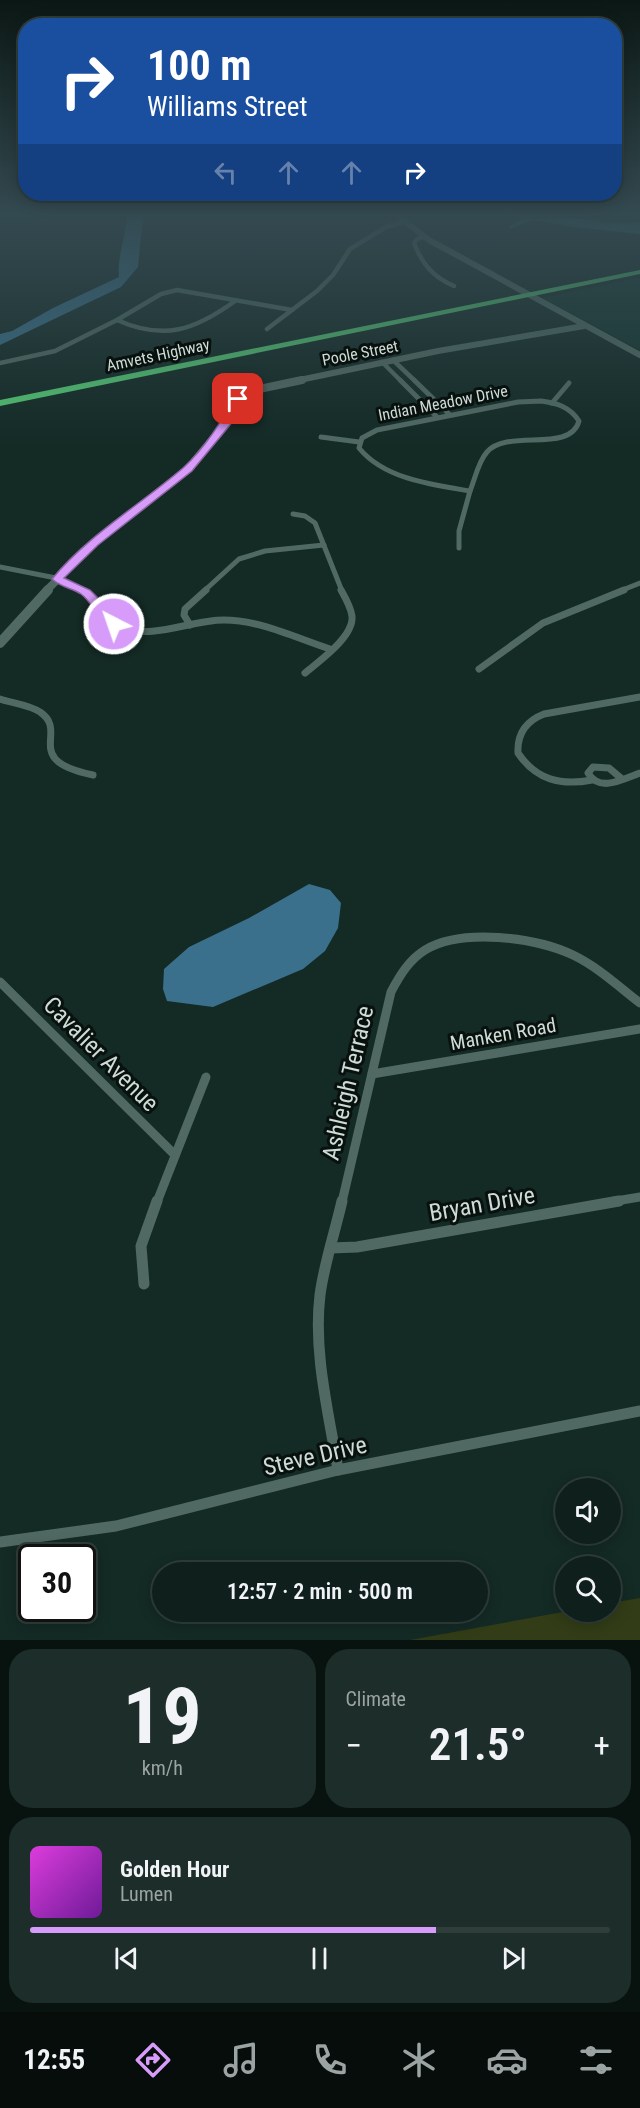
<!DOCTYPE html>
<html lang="en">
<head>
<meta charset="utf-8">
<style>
  body { margin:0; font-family:"Roboto Condensed",sans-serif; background:#1d2d29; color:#f1f3f6; height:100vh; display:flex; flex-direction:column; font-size:22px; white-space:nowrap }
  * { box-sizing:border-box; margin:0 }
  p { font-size:20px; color:#9ba3a3 }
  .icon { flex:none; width:33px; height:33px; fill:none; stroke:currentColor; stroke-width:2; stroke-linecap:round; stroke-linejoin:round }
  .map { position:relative; height:1640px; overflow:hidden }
  .sheet { display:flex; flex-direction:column; gap:9px; padding:9px; background:#08120f; flex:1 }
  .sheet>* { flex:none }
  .hud { position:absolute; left:18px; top:18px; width:604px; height:183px; border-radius:24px; box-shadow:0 3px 15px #0003,0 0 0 2px #2f3e3b; background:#1a4fa0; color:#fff; overflow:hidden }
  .tools { position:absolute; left:555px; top:1478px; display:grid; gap:12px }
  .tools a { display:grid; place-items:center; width:66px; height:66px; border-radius:50%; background:#0f201c; box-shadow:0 3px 15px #0003,0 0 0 2px #2f3e3b; font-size:30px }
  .speed { position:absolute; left:18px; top:1544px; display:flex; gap:12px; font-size:30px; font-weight:700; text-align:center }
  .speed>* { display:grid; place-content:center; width:78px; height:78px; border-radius:50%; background:#0f201c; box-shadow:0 3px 15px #0003,0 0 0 2px #2f3e3b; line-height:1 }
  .speed .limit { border:3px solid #111; border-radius:9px; background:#fff; color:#111 }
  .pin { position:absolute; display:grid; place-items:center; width:51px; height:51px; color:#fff; margin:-26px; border-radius:12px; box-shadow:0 3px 9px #0006 }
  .me { position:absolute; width:66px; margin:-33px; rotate:319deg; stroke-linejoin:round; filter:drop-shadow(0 0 4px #0008) }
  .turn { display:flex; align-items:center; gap:21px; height:126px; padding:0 30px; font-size:27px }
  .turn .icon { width:78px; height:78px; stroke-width:2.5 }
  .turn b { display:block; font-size:42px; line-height:51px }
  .lanes { display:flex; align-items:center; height:57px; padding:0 30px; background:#0003; justify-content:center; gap:30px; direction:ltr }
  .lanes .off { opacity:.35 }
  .big { font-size:45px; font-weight:600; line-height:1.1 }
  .sheet .widget { flex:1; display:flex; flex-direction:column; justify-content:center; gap:9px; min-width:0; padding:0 21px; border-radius:24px; background:#1d2d29 }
  .sheet .dial { align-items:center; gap:0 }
  .dial b { font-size:78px; line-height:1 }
  .song { display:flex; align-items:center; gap:18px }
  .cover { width:72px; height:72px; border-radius:9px; background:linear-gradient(135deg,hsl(300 70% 55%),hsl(280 70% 35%)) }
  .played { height:6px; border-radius:3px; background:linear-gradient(90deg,#d79bf9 70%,#2f3e3b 70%) }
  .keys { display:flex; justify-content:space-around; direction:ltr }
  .heat { display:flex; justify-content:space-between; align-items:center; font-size:33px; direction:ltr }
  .sheet .tiles { flex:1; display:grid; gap:9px; grid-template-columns:1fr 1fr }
  .widget:last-child { grid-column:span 2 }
  .trip { position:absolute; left:152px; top:1562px; width:336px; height:60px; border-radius:30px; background:#0f201c; box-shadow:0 3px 15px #0003,0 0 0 2px #2f3e3b; font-weight:600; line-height:60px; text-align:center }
  .menu { display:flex; height:96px; justify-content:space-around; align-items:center; background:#060d0b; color:#9ba3a3 }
  .menu .icon { width:42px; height:42px }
  .menu .current { color:#d79bf9 }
  .menu b { font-size:27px; color:#f1f3f6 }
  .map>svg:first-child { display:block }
</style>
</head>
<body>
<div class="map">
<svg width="640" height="1640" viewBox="0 0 640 1640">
  <rect width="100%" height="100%" fill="#142a25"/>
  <polygon fill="#14342d" points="640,277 640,350 542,298"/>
  <polygon fill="#323c16" points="640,1598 640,1640 410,1640 568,1611 610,1611 611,1603"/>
  <g fill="#3a708b">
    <path d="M127,216H143L138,267L121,287L0,345V334L12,331L53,308L119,277C117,256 126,237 127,216Z"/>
    <polygon points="515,216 563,216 612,223 640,222 640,234 574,227 534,220 510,229 510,226 521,219"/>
    <polygon points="309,884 330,890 341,903 338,928 325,951 303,969 213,1007 167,1001 163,989 164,969 189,947 249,918"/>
  </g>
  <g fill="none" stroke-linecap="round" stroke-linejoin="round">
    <g stroke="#516963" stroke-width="4.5">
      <path d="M424,237L417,239L414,243C422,264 433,277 454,286"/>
      <path d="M235,301C195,330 164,341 117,320L161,294L177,290L292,310"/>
      <polyline points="267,329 317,291 333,275 350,249 386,227 404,222"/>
      <polyline points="393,360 415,381"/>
      <polyline points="382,362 401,381"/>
      <polyline points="0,363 55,351 117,320"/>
    </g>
    <g stroke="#516963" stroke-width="5">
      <polyline points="400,380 437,417"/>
      <polyline points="414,380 450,415"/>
      <path d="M541,401C557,403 570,407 579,421C570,454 508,428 487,452C478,462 475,479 470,491C433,485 384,479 359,448L362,438L377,430L518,402Z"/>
      <polyline points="552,403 569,383"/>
      <polyline points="321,437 359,442"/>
      <polyline points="293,514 305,516 315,523 342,591"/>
      <polyline points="459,548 459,531 470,491"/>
      <polyline points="0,567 56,578 84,591"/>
      <polyline points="204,591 239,559 265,551 324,545"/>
      <polyline points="620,591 640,583"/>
    </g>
    <g stroke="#516963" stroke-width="7">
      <path d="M82,590C98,600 102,620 120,627C155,640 189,620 224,620C260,620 296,638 330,649"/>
      <polyline points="190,625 184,615 185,609 206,590"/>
      <polyline points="479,669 543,623 624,590"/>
      <path d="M305,673C319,661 354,637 352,616C351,608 345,597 341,590"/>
      <path d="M0,699C12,703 30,705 40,712C70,732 20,760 93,775"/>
      <path d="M622,779L609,768L593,767L588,773C600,793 623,779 640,773"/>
      <path d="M592,780C561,786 536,780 518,753C517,734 526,721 544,714L640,697"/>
    </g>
    <g stroke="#516963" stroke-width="9">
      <polyline points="0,982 175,1155"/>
      <polyline points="372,1074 640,1029"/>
      <polyline points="157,1202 206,1077"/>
      <path d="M342,1202L391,992C400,975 409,960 425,950C461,928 536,937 573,955C598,967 618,986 640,1003"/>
      <polyline points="610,1202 640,1197"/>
    </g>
    <g stroke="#516963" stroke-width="11">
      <polyline points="331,1248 357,1247 619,1201"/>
      <polyline points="144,1284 141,1246 157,1201"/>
      <path d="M338,1470C329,1414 313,1353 320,1295C324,1264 335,1232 342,1201"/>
      <polyline points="0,1542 116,1526 338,1470 640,1411"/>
    </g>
    <g stroke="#516963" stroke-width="6">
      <polyline points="398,216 429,240 640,355"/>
      <polyline points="295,381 438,351 584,326"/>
    </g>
    <polyline stroke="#516963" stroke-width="8" points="46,591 94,543 188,469 226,423 245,392 302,380"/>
    <polyline stroke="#516963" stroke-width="10" points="0,643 48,590"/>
    <polygon fill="#53c672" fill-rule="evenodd" points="640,270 640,274 0,406 0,400"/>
  </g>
  <linearGradient id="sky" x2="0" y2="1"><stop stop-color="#0b1714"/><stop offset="0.48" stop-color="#344a51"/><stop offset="1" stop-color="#344a51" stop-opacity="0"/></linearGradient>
  <rect width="640" height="446" fill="url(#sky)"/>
  <path fill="#d79bf9" stroke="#8c65a2" stroke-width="1.5" d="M235,397L243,399L230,425L192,471L98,545L64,578L90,590L97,597L105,612L120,624L114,628C96,622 95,604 81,594C72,588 60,587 52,579C88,535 140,505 183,468C205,448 221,422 235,397Z"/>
  <g text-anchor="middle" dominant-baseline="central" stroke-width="6" stroke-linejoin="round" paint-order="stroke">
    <g font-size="16" fill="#cedbd7" stroke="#08110e">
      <text transform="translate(360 353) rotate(-11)">Poole Street</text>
      <text transform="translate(158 355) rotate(-12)">Amvets Highway</text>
      <text transform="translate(443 403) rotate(-11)">Indian Meadow Drive</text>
    </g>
    <g font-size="20" fill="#cedbd7" stroke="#08110e">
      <text transform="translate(503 1034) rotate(-10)">Manken Road</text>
    </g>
    <g font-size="24" fill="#cedbd7" stroke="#08110e">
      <text transform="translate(101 1054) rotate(45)">Cavalier Avenue</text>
      <text transform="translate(348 1083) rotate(-77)">Ashleigh Terrace</text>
      <text transform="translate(482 1204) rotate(-10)">Bryan Drive</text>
      <text transform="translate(315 1456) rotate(-13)">Steve Drive</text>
    </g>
  </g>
</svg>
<div class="tools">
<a><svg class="icon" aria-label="sound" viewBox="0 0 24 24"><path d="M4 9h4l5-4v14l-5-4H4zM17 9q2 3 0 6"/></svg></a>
<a><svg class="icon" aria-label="search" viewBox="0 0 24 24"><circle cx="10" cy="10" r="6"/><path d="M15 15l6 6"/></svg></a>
</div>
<div class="speed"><div class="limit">30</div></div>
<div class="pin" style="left:238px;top:399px;background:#d93025"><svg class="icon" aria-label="arrive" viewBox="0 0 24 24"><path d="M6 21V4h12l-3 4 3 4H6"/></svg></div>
<svg class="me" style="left:114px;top:624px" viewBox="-20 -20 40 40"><circle r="17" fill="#d79bf9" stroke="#fff" stroke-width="3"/><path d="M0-11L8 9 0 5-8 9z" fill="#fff"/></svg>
<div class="trip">12:57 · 2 min · 500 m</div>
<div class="hud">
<div class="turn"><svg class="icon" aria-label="right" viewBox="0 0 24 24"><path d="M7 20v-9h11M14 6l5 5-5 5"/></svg><div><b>100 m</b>Williams Street</div></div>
<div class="lanes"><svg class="icon off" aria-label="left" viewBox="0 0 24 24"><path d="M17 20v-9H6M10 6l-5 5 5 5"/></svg><svg class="icon off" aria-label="ahead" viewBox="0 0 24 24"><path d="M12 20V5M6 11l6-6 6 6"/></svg><svg class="icon off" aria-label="ahead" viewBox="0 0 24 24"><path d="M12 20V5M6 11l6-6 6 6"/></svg><svg class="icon" aria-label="right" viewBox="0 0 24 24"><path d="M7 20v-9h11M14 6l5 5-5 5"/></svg></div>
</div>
</div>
<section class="sheet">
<div class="tiles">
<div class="widget dial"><b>19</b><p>km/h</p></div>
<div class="widget"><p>Climate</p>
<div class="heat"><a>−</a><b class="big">21.5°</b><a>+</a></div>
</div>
<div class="widget">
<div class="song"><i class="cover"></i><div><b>Golden Hour</b><p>Lumen</p></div></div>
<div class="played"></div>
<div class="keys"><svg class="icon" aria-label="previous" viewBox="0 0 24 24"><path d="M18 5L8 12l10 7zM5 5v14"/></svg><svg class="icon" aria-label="pause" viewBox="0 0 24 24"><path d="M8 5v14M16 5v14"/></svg><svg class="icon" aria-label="next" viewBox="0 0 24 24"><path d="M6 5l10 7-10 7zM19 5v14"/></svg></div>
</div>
</div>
</section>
<nav class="menu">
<b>12:55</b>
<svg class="icon current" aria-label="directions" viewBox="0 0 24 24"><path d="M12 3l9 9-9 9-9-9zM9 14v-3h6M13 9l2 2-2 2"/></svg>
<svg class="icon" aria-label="music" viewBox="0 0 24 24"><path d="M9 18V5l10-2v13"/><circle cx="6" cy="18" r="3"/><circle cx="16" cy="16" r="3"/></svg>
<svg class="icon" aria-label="phone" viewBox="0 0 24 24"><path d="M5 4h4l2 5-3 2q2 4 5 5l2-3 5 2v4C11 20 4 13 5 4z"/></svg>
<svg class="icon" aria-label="climate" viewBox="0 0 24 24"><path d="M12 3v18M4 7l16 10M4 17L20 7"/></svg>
<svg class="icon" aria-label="car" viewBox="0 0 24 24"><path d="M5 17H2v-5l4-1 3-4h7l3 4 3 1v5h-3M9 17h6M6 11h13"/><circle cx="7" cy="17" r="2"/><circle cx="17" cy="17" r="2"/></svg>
<svg class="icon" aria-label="filters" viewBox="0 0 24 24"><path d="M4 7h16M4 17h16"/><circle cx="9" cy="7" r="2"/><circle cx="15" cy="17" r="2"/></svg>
</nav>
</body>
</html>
